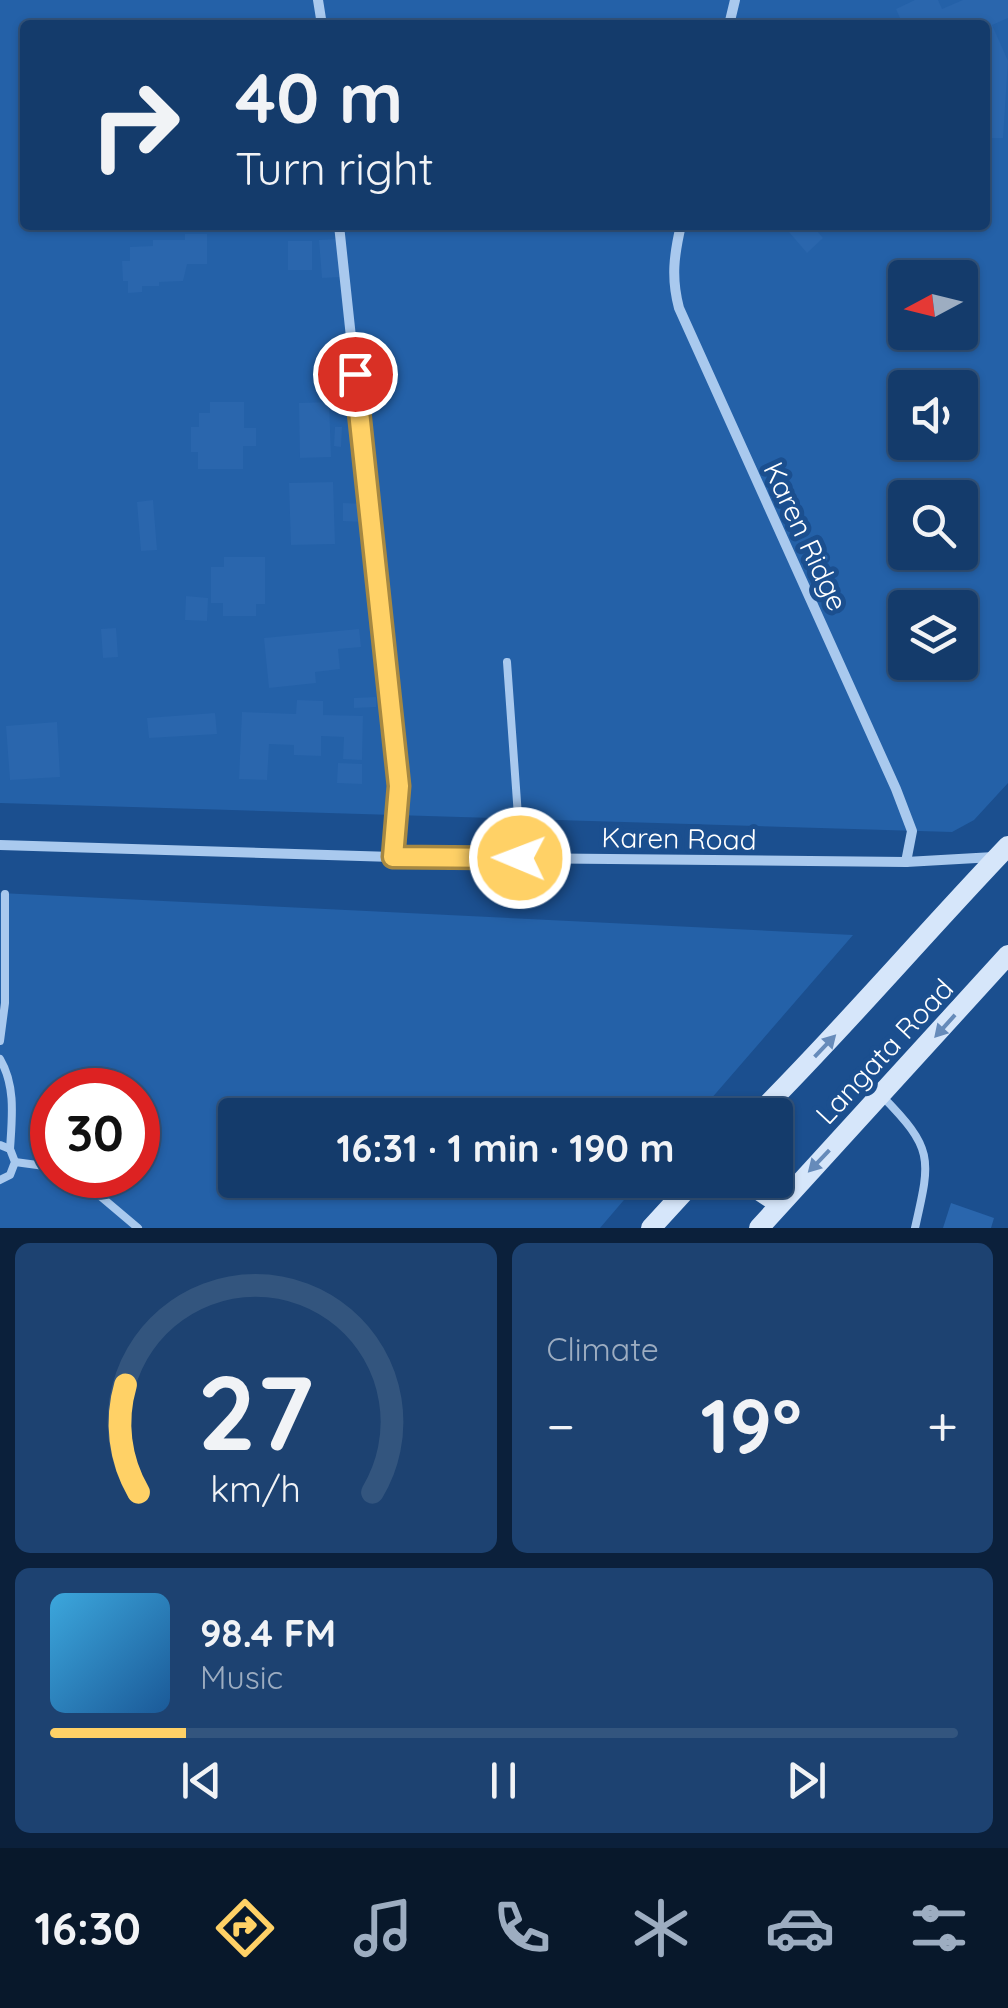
<!DOCTYPE html>
<html lang="en">
<head>
<meta charset="utf-8">
<style>
  body { margin:0; font-family:Quicksand,sans-serif; background:#1d4271; color:#f1f3f6; height:100vh; display:flex; flex-direction:column; font-size:38px; white-space:nowrap }
  * { box-sizing:border-box; margin:0 }
  p { font-size:32px; color:#9dadc1 }
  .icon { flex:none; width:55px; height:55px; fill:none; stroke:currentColor; stroke-width:2; stroke-linecap:round; stroke-linejoin:round }
  .map { position:relative; height:1228px; overflow:hidden }
  .side { display:flex; flex-direction:column; gap:15px; padding:15px; background:#0b203b; flex:1 }
  .side>* { flex:none }
  .banner { position:absolute; left:20px; top:20px; width:970px; height:210px; border-radius:10px; box-shadow:0 2px 8px #0004,0 0 0 2px #33557e; background:#143b6b; color:#f1f3f6; overflow:hidden }
  .needle { width:65px; rotate:263deg }
  .fabs { position:absolute; left:888px; top:260px; display:grid; gap:20px }
  .fabs a { display:grid; place-items:center; width:90px; height:90px; border-radius:10px; background:#143b6b; box-shadow:0 2px 8px #0004,0 0 0 2px #33557e; font-size:50px }
  .speed { position:absolute; left:30px; top:1068px; display:flex; gap:20px; font-size:50px; font-weight:700; text-align:center }
  .speed>* { display:grid; place-content:center; width:130px; height:130px; border-radius:50%; background:#143b6b; box-shadow:0 2px 8px #0004,0 0 0 2px #33557e; line-height:1 }
  .speed .limit { border:15px solid #d22; background:#fff; color:#111 }
  .pin { position:absolute; display:grid; place-items:center; width:85px; height:85px; color:#fff; margin:-42px; border:5px solid #fff; border-radius:50%; box-shadow:0 2px 10px #0007 }
  .me { position:absolute; width:110px; margin:-55px; rotate:271deg; stroke-linejoin:round; filter:drop-shadow(0 0 8px #0008) }
  .turn { display:flex; align-items:center; gap:35px; height:210px; padding:0 50px; font-size:45px }
  .turn .icon { width:130px; height:130px; stroke-width:2.5 }
  .turn b { display:block; font-size:70px; line-height:85px }
  .big { font-size:75px; font-weight:800; line-height:1.1 }
  .side .tile { flex:1; display:flex; flex-direction:column; justify-content:center; gap:15px; min-width:0; padding:0 35px; border-radius:15px; background:#1d4271 }
  .side .dial { align-items:center; gap:0 }
  .dial svg { height:260px; overflow:visible; fill:none; stroke:#33557e; stroke-width:7; stroke-linecap:round; text-anchor:middle }
  .dial text { fill:#f1f3f6; stroke:none }
  .song { display:flex; align-items:center; gap:30px }
  .cover { width:120px; height:120px; border-radius:15px; background:linear-gradient(135deg,hsl(200 70% 55%),hsl(210 70% 35%)) }
  .played { height:10px; border-radius:5px; background:linear-gradient(90deg,#ffd166 15%,#33557e 15%) }
  .keys { display:flex; justify-content:space-around; direction:ltr }
  .heat { display:flex; justify-content:space-between; align-items:center; font-size:55px; direction:ltr }
  .side .tiles { flex:1; display:grid; gap:15px; grid-template-columns:1fr 1fr }
  .tile:last-child { grid-column:span 2 }
  .trip { position:absolute; left:218px; top:1098px; width:575px; height:100px; border-radius:10px; background:#143b6b; box-shadow:0 2px 8px #0004,0 0 0 2px #33557e; font-weight:800; line-height:100px; text-align:center }
  .dock { display:flex; height:160px; justify-content:space-around; align-items:center; background:#08182b; color:#9dadc1 }
  .dock .icon { width:70px; height:70px }
  .dock .active { color:#ffd166 }
  .dock b { font-size:45px; color:#f1f3f6 }
  .map>svg:first-child { display:block }
</style>
</head>
<body>
<div class="map">
<svg width="1008" height="1228" viewBox="0 0 1008 1228">
  <rect width="100%" height="100%" fill="#1b4f8f"/>
  <g fill="#2461a8" fill-rule="evenodd">
    <path d="M0,0H1008V783L974,820L952,832L0,803ZM25,25H985V225H25ZM905,278H960V332H905ZM905,388H960V442H905ZM905,498H960V552H905ZM905,608H960V662H905Z"/>
    <path d="M0,893L853,935L697,1115H235V1180H641L600,1228H0ZM52,1090H138V1175H52Z"/>
  </g>
  <g fill="#2a66ad">
    <polygon points="915,0 938,0 942,9 963,0 1008,0 1008,18 992,25 1008,61 1003,138 985,138 985,25 903,25 896,9"/>
    <polygon points="783,225 812,225 823,238 807,253"/>
    <polygon points="185,234 207,234 207,264 187,264 183,281 159,282 159,286 142,286 142,292 128,293 128,281 123,281 122,261 130,261 130,247 153,246 153,240 185,240"/>
    <polygon points="338,239 341,277 322,278 319,240"/>
    <rect x="288" y="241" width="24" height="29"/>
    <polygon points="210,402 244,402 244,428 256,428 256,446 243,446 243,469 198,469 198,452 191,452 191,427 199,427 199,413 210,413"/>
    <polygon points="329,402 331,457 300,458 299,403"/>
    <polygon points="335,427 342,427 341,447 334,446"/>
    <polygon points="333,482 335,544 291,545 289,483"/>
    <polygon points="153,500 157,550 141,551 137,502"/>
    <polygon points="343,503 365,504 364,522 343,521"/>
    <polygon points="224,557 265,557 265,604 256,604 256,616 223,616 223,603 211,603 211,567 224,567"/>
    <polygon points="186,596 208,598 207,621 185,620"/>
    <polygon points="116,628 118,657 103,658 101,629"/>
    <polygon points="359,629 361,647 338,649 340,669 315,672 316,683 269,688 264,638"/>
    <polygon points="376,697 376,707 354,708 354,698"/>
    <polygon points="297,700 323,701 323,715 363,716 362,760 343,759 344,737 321,736 321,756 294,755 294,745 269,744 267,780 239,779 242,712 296,714"/>
    <polygon points="215,713 217,734 149,738 147,718"/>
    <polygon points="57,722 60,777 10,780 6,726"/>
    <polygon points="338,763 362,764 362,784 337,783"/>
    <polygon points="951,1203 994,1218 991,1228 943,1228"/>
  </g>
  <g fill="none" stroke-linecap="round" stroke-linejoin="round">
    <g stroke="#a9c9ee" stroke-width="8">
      <polyline points="507,662 521,858"/>
      <polyline points="0,1041 5,1003 5,894"/>
      <path d="M0,1059C16,1086 12,1118 10,1149"/>
      <path d="M882,1096C934,1149 931,1158 915,1228"/>
      <polyline points="0,1145 10,1149 15,1162 10,1175 0,1180"/>
      <polyline points="15,1162 52,1167"/>
      <polyline points="67,1175 93,1190 138,1228"/>
    </g>
    <g stroke="#a9c9ee" stroke-width="10">
      <polyline points="318,0 322,25"/>
      <polyline points="729,25 735,0"/>
      <polyline points="339,225 399,786 393,857"/>
      <path d="M681,225C674,255 671,278 679,308L896,789L912,831L906,862"/>
      <polyline points="0,845 393,857 906,862 994,857"/>
    </g>
    <g stroke="#d6e6fa" stroke-width="20">
      <path d="M757,1115C844,1028 923,935 1008,846"/>
      <polyline points="743,1180 772,1199 786,1195"/>
      <polyline points="651,1228 695,1180"/>
      <polyline points="759,1228 1008,955"/>
    </g>
  </g>
  <defs><path id="oneway-solid" d="M-6-.8H1V-3.2L6.5 0L1 3.2V.8H-6Z" transform="scale(2.5)"/></defs>
  <g fill="#668bba">
    <use href="#oneway-solid" transform="translate(945 1026) rotate(132)"/>
    <use href="#oneway-solid" transform="translate(825 1046) rotate(-46)"/>
    <use href="#oneway-solid" transform="translate(819 1161) rotate(134)"/>
  </g>
  <g fill="none" stroke-linecap="round" stroke-linejoin="round">
    <g stroke="#a68842" stroke-width="25">
      <polyline id="route" points="355,374 399,786 393,857 520,858"/>
    </g>
    <use href="#route" stroke="#ffd166" stroke-width="18"/>
  </g>
  <g text-anchor="middle" dominant-baseline="central" stroke-width="10" stroke-linejoin="round" paint-order="stroke">
    <g font-size="28" fill="#fff" stroke="#1b4f8f">
      <text transform="translate(806 536) rotate(65)">Karen Ridge</text>
      <text transform="translate(679 838) rotate(1)">Karen Road</text>
      <text transform="translate(884 1051) rotate(-47)">Langata Road</text>
    </g>
  </g>
</svg>
<div class="fabs">
<a><svg class="needle" viewBox="-14 -14 28 28"><path d="M0-13l5 13h-10z" fill="#e53935"/><path d="M0 13l5-13h-10z" fill="#9dadc1"/></svg></a>
<a><svg class="icon" aria-label="sound" viewBox="0 0 24 24"><path d="M4 9h4l5-4v14l-5-4H4zM17 9q2 3 0 6"/></svg></a>
<a><svg class="icon" aria-label="search" viewBox="0 0 24 24"><circle cx="10" cy="10" r="6"/><path d="M15 15l6 6"/></svg></a>
<a><svg class="icon" aria-label="layers" viewBox="0 0 24 24"><path d="M12 4l9 5-9 5-9-5zM3 14l9 5 9-5"/></svg></a>
</div>
<div class="speed"><div class="limit">30</div></div>
<div class="pin" style="left:355px;top:374px;background:#d93025"><svg class="icon" aria-label="arrive" viewBox="0 0 24 24"><path d="M6 21V4h12l-3 4 3 4H6"/></svg></div>
<svg class="me" style="left:520px;top:858px" viewBox="-20 -20 40 40"><circle r="17" fill="#ffd166" stroke="#fff" stroke-width="3"/><path d="M0-11L8 9 0 5-8 9z" fill="#fff"/></svg>
<div class="trip">16:31 · 1 min · 190 m</div>
<div class="banner">
<div class="turn"><svg class="icon" aria-label="right" viewBox="0 0 24 24"><path d="M7 20v-9h11M14 6l5 5-5 5"/></svg><div><b>40 m</b>Turn right</div></div>
</div>
</div>
<section class="side">
<div class="tiles">
<div class="tile dial"><svg viewBox="0 0 100 80">
<path d="M14 69A42 42 0 1 1 86 69"/>
<path d="M14 69A42 42 0 0 1 10 36" stroke="#ffd166"/>
<text x="50" y="56" font-size="32" font-weight="700">27</text>
<text x="50" y="72" font-size="11">km/h</text>
</svg></div>
<div class="tile"><p>Climate</p>
<div class="heat"><a>−</a><b class="big">19°</b><a>+</a></div>
</div>
<div class="tile">
<div class="song"><i class="cover"></i><div><b>98.4 FM</b><p>Music</p></div></div>
<div class="played"></div>
<div class="keys"><svg class="icon" aria-label="previous" viewBox="0 0 24 24"><path d="M18 5L8 12l10 7zM5 5v14"/></svg><svg class="icon" aria-label="pause" viewBox="0 0 24 24"><path d="M8 5v14M16 5v14"/></svg><svg class="icon" aria-label="next" viewBox="0 0 24 24"><path d="M6 5l10 7-10 7zM19 5v14"/></svg></div>
</div>
</div>
</section>
<nav class="dock">
<b>16:30</b>
<svg class="icon active" aria-label="directions" viewBox="0 0 24 24"><path d="M12 3l9 9-9 9-9-9zM9 14v-3h6M13 9l2 2-2 2"/></svg>
<svg class="icon" aria-label="music" viewBox="0 0 24 24"><path d="M9 18V5l10-2v13"/><circle cx="6" cy="18" r="3"/><circle cx="16" cy="16" r="3"/></svg>
<svg class="icon" aria-label="phone" viewBox="0 0 24 24"><path d="M5 4h4l2 5-3 2q2 4 5 5l2-3 5 2v4C11 20 4 13 5 4z"/></svg>
<svg class="icon" aria-label="climate" viewBox="0 0 24 24"><path d="M12 3v18M4 7l16 10M4 17L20 7"/></svg>
<svg class="icon" aria-label="car" viewBox="0 0 24 24"><path d="M5 17H2v-5l4-1 3-4h7l3 4 3 1v5h-3M9 17h6M6 11h13"/><circle cx="7" cy="17" r="2"/><circle cx="17" cy="17" r="2"/></svg>
<svg class="icon" aria-label="filters" viewBox="0 0 24 24"><path d="M4 7h16M4 17h16"/><circle cx="9" cy="7" r="2"/><circle cx="15" cy="17" r="2"/></svg>
</nav>
</body>
</html>
